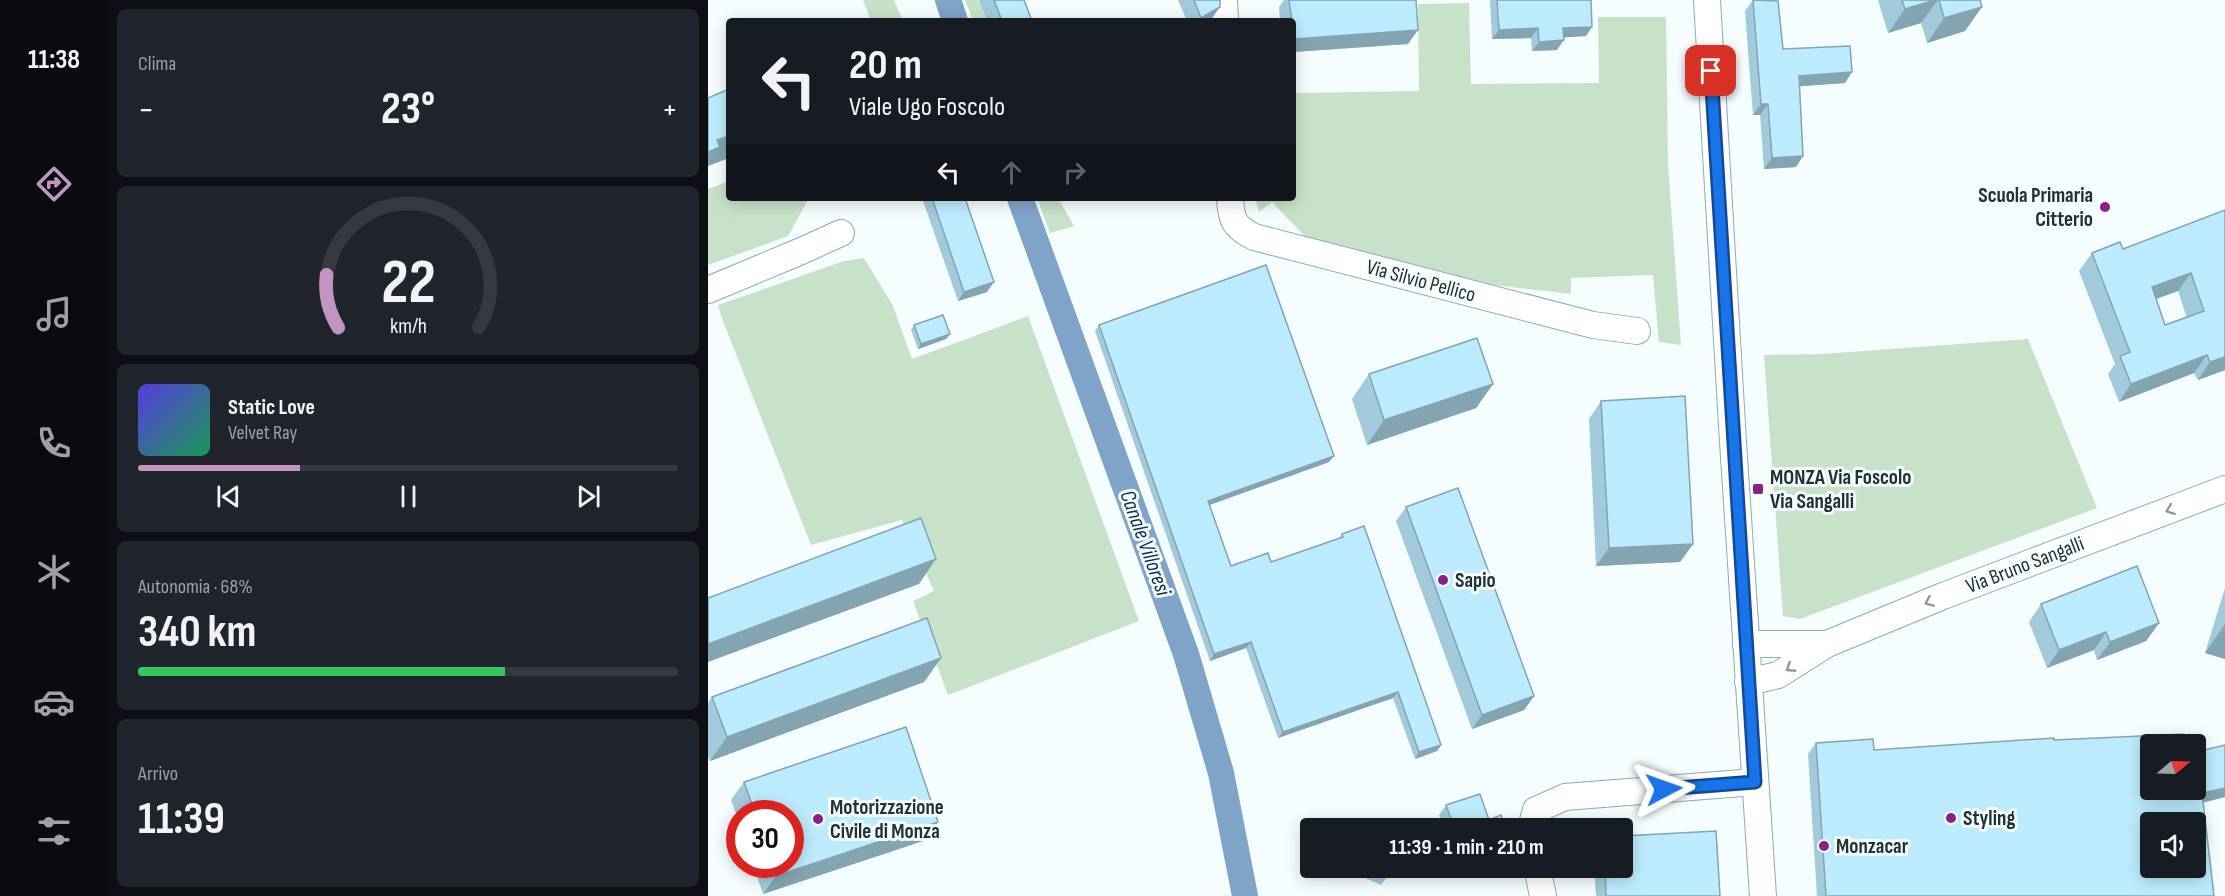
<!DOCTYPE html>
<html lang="it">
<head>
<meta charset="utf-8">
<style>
  body { margin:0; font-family:"Sofia Sans Condensed",sans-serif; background:#20242c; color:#f1f3f6; height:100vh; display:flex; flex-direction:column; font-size:22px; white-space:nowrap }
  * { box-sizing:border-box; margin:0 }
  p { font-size:20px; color:#9ea1a6 }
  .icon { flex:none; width:33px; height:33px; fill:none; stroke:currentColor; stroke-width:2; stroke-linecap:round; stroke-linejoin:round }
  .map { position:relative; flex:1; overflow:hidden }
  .details { display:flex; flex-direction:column; gap:9px; padding:9px; background:#0d0f14; width:600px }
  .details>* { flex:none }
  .hud { position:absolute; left:18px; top:18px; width:570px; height:183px; border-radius:6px; box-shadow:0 3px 15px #0003; background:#171b24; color:#f1f3f6; overflow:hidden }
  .needle { width:39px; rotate:71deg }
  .controls { position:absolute; left:1432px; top:734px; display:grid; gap:12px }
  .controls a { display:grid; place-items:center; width:66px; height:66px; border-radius:6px; background:#171b24; box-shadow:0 3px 15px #0003; font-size:30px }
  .speed { position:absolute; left:18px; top:800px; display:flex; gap:12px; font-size:30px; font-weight:700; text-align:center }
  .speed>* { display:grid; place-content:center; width:78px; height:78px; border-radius:50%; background:#171b24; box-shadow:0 3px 15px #0003; line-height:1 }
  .speed .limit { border:9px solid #d22; background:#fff; color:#111 }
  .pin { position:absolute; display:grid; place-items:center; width:51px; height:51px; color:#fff; margin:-26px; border-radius:12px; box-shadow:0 3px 9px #0006 }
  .me { position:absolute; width:66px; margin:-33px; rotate:86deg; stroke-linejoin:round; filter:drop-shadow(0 0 4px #0008) }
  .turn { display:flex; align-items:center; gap:21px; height:126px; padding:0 24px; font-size:27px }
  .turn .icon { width:78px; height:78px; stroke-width:2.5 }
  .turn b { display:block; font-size:42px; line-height:51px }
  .lanes { display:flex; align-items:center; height:57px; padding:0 24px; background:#0003; justify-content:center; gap:30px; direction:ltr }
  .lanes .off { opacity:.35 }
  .big { font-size:45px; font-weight:700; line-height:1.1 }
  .details .widget { flex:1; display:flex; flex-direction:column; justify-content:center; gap:9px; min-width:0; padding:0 21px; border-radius:9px; background:#20242c }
  .details .dial { align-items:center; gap:0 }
  .dial svg { height:156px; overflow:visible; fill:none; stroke:#363941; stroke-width:7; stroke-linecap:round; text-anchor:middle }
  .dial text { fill:#f1f3f6; stroke:none }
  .song { display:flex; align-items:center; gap:18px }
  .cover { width:72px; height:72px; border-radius:9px; background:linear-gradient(135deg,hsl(250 70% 55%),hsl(150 70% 35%)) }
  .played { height:6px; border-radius:3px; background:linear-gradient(90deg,#c194c4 30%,#363941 30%) }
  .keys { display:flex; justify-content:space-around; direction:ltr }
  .heat { display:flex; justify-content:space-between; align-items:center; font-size:33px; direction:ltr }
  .charge { height:9px; border-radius:4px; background:linear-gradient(90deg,#34c759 68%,#363941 0) }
  .trip { position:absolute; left:592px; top:818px; width:333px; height:60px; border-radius:6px; background:#171b24; box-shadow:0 3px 15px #0003; font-weight:700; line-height:60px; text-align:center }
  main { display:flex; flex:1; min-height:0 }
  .tab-bar { display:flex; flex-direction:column; width:108px; justify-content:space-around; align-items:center; background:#090b0e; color:#9ea1a6 }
  .tab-bar .icon { width:42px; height:42px }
  .tab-bar .active { color:#c194c4 }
  .tab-bar b { font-size:27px; color:#f1f3f6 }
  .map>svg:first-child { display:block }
</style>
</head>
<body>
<main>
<nav class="tab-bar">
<b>11:38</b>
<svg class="icon active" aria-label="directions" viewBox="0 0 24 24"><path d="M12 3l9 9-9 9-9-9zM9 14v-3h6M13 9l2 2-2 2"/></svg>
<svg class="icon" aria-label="music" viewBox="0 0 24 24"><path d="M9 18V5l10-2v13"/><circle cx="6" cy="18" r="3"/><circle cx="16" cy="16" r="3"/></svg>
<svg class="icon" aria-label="phone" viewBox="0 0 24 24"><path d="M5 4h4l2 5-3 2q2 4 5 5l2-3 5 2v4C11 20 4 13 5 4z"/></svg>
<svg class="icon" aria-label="climate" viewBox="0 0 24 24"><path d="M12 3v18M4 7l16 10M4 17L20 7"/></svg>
<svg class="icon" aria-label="car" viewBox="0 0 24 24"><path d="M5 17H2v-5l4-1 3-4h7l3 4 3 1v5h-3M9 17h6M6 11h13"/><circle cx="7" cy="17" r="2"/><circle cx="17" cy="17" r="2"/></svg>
<svg class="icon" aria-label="filters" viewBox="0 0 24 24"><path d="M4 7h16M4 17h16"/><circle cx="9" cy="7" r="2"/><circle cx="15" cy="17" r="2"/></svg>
</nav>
<section class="details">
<div class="widget"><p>Clima</p>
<div class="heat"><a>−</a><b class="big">23°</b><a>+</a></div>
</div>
<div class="widget dial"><svg viewBox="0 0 100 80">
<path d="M14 69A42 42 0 1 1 86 69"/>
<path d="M14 69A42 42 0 0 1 8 42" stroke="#c194c4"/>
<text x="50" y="56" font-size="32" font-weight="700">22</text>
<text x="50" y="72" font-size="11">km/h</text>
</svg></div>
<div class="widget">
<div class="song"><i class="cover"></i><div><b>Static Love</b><p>Velvet Ray</p></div></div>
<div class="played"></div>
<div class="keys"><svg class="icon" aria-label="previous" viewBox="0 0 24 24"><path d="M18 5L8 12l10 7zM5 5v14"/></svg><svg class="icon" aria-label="pause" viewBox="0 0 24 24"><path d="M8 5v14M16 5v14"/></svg><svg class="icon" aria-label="next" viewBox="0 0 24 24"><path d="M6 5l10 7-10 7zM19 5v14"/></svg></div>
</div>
<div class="widget"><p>Autonomia · 68%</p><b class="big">340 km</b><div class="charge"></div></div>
<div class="widget"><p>Arrivo</p><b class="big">11:39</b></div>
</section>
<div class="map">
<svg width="1517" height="896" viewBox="0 0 1517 896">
  <rect width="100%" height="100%" fill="#f6fdfe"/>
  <g fill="#c7e2c9">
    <polygon points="155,0 186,0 195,21 163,21"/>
    <polygon points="257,0 271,0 279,21 265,21"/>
    <polygon points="761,3 763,84 891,83 890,17 958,17 960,165 973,345 951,342 945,275 863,278 863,294 762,282 605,245 564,202 551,212 547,198 585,198 585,93 711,91 710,4"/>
    <polygon points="21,181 21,198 101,198 80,236 0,265 0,189"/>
    <polygon points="329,198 350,198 366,226 342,233"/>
    <polygon points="156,258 185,306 204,359 320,316 431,621 240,695 205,601 226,591 194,520 103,545 15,321 10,305 136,261"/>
    <polygon points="1320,339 1389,508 1092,619 1075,616 1056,355 1114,354"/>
  </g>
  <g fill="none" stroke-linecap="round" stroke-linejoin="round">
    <g stroke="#80a3c8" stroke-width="26">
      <polyline points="240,0 247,21"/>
      <polyline points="312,198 478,654 513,773 537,896"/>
    </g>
    <g stroke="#88aeaf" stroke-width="28">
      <g id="minor">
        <polyline points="516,0 517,21"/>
        <polyline points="999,0 1025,442 1055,896"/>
        <path d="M522,198C523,220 526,227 546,237L885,325L929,331"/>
        <polyline points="0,290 91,252 133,233"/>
        <polyline points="1038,644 1119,644"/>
        <polyline points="1040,682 1070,675 1119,644 1235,596 1517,489"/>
        <polyline points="823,828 828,810 857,797 1047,782"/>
        <polyline points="829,867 835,896"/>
      </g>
    </g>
    <use href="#minor" stroke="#fff" stroke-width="26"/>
  </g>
  <g fill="#a3cada" fill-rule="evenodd">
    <polygon points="271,0 316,0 324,21 279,21"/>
    <polygon points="470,0 512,0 502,21 479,21"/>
    <polygon points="576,0 708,0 700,44 585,52 585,21 572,21 571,7"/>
    <polygon points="782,0 883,0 878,36 855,37 849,50 824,51 823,38 784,39"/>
    <polygon points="1045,0 1075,49 1137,83 1091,86 1088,167 1056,169 1052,115 1045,115 1037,11"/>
    <polygon points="1170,0 1272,0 1257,31 1219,43 1213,23 1180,33"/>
    <polygon points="214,198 257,198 279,292 250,301"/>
    <path d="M1517,210V370L1490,380L1486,373L1411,402L1400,374L1407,364L1371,271L1384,253L1415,249ZM1470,291L1479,318L1457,325L1448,299Z"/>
    <polygon points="206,325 242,334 238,339 210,349 203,330"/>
    <polygon points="391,325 621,462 501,505 523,566 563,562 631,538 634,534 733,745 729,751 707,759 685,698 570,738 538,648 502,661 387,331"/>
    <polygon points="661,374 785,384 768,408 659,445 644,399"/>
    <polygon points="893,401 985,544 972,562 888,566 881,419"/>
    <polygon points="698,507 826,696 816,710 764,729 688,521"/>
    <polygon points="1517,588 1517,659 1497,653"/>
    <polygon points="1333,604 1451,623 1438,641 1389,660 1386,650 1339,668 1321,622"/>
    <polygon points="233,658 216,682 2,761 0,757 0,703 4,697"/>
    <polygon points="1346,740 1443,789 1517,745 1517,797 1495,802 1506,896 1109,896 1100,754 1108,743 1166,750"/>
    <polygon points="36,782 218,840 55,894 45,864 82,864 82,813 32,813 32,824 23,800"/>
    <polygon points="738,805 797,828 736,828 731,815"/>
    <polygon points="643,867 684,867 680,876 673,885 642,871"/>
    <polygon points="886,867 915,867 1012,896 888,896"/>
  </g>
  <g fill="#84a4b2">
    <polygon points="1227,0 1230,0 1213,23 1180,33 1197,9"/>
    <polygon points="512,7 502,21 490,21 493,18"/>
    <polygon points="1274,7 1257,31 1219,43 1236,18"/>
    <polygon points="884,27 878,36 848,38 855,28"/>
    <polygon points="830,28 823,38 784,39 791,30"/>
    <polygon points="710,30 700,44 585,52 585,40 586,39"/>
    <polygon points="856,40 849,50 824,51 831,42"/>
    <polygon points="1144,72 1137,83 1083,87 1091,76"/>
    <polygon points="1053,104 1060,104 1052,115 1045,115"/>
    <polygon points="21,136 21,158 0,166 0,152 9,140"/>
    <polygon points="1095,156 1088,167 1056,169 1064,158"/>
    <polygon points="1483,273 1470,291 1431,305 1444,287"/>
    <polygon points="286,282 279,292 250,301 256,292"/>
    <polygon points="242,334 238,339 210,349 213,344"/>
    <polygon points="1499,355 1486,373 1411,402 1423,384"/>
    <polygon points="1517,357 1517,370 1490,380 1502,362"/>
    <polygon points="785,384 768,408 659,445 676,420"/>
    <polygon points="626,456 621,462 496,507 500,501"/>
    <polygon points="985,544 972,562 888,566 901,548"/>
    <polygon points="228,559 211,584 0,662 0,644"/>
    <polygon points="1451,623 1438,641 1389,660 1402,642"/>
    <polygon points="1517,624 1517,659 1497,653"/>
    <polygon points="1398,632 1386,650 1339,668 1351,650"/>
    <polygon points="543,642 538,648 502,661 506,654"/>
    <polygon points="233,658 216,682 2,761 19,737"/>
    <polygon points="690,692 685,698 570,738 575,732"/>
    <polygon points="826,696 816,710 764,729 774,715"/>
    <polygon points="733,745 729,751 707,759 711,752"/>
    <polygon points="1517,788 1517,797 1486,805 1494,793"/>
    <polygon points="230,822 218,840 55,894 68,876"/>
  </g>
  <g fill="#bdebfe" stroke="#84a4b2" stroke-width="1.5" fill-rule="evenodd">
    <polygon points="286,0 316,0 324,21 294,21"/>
    <polygon points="486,0 512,0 512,7 493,18"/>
    <polygon points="581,0 708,0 710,30 586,39 585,21 584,21"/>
    <polygon points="789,0 883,0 884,27 855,28 856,40 831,42 830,28 791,30"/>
    <polygon points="1045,0 1070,1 1075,49 1142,46 1144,72 1091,76 1095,156 1064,158 1060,104 1053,104"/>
    <polygon points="1194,0 1227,0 1197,9"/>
    <polygon points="1231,0 1272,0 1274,7 1236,18"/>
    <polygon points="21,89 21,136 9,140 12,147 0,152 0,98"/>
    <polygon points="224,198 257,198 286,282 256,292"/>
    <path d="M1517,210V357L1502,362L1499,355L1423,384L1412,356L1422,352L1384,253L1412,242L1415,249ZM1483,273L1496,311L1457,325L1444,287Z"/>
    <polygon points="558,265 626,456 500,501 523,566 560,553 563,562 635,537 634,534 656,526 733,745 711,752 690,692 575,732 543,642 506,654 391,325"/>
    <polygon points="235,315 242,334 213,344 206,325"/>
    <polygon points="769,338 785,384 676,420 661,374"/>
    <polygon points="977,396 985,544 901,548 893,401"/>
    <polygon points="750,488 826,696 774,715 698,507"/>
    <polygon points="213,518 228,559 0,644 0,598"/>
    <polygon points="1429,566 1451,623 1402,642 1398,632 1351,650 1333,604"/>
    <polygon points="219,618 233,658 19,737 4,697"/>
    <polygon points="198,727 230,822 68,876 64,864 82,864 82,813 47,813 36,782"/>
    <path d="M1476,734L1479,744H1443V789H1488V752L1517,745V788L1494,793L1506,896H1118L1108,743L1165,739L1166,750L1346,738V740ZM1443,822H1488V867H1443Z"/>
    <polygon points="772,794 781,820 793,815 797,828 746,828 738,805"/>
    <polygon points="1008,831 1012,896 898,896 897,867 915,867 915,836"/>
    <polygon points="661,867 684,867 680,876"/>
  </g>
  <defs><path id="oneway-chevron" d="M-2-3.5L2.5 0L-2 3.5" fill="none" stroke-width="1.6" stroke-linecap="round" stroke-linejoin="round" transform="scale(1.5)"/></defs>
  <g stroke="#909898">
    <use href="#oneway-chevron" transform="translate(1462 510) rotate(159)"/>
    <use href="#oneway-chevron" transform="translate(1221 602) rotate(157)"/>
    <use href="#oneway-chevron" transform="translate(1082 668) rotate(147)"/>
  </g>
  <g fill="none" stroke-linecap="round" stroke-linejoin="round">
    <g stroke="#114b97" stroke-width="15">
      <polyline id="route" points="956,789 1047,782 1003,71"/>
    </g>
    <use href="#route" stroke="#1a73e8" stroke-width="10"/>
  </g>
  <g fill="#872087" stroke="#f6fdfe" stroke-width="2">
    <circle cx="1397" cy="207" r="6"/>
    <rect x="1044" y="483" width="12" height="12" rx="3"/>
    <circle cx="735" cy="580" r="6"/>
    <circle cx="1243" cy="818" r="6"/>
    <circle cx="110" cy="819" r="6"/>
    <circle cx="1116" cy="846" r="6"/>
  </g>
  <g text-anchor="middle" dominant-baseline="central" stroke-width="6" stroke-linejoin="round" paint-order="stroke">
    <g font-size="21" font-weight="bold" fill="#223132" stroke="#f6fdfe" text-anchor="start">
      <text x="1385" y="195" text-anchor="end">Scuola Primaria<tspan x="1385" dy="24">Citterio</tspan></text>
      <text x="1062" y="477">MONZA Via Foscolo<tspan x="1062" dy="24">Via Sangalli</tspan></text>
      <text x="747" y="580">Sapio</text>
      <text x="122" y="807">Motorizzazione<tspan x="122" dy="24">Civile di Monza</tspan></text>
      <text x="1255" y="818">Styling</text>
      <text x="1128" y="846">Monzacar</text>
    </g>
    <g font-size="21" fill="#223132" stroke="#f6fdfe">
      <text transform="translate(713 281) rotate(15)">Via Silvio Pellico</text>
      <text transform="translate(1317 565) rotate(-21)">Via Bruno Sangalli</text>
    </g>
    <g font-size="22" font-style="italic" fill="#072f53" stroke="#f6fdfe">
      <text transform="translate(437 543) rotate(70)">Canale Villoresi</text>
    </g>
  </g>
</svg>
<div class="controls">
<a><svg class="needle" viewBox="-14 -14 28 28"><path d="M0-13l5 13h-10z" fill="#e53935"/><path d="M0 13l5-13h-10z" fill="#9ea1a6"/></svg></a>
<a><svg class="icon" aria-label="sound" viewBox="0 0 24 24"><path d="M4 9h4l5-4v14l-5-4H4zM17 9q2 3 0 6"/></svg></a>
</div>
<div class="speed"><div class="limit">30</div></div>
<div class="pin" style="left:1003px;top:71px;background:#d93025"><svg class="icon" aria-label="arrive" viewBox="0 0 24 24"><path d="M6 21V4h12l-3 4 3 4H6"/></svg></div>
<svg class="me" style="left:956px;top:789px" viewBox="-20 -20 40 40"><path d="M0-17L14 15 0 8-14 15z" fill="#1a73e8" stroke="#fff" stroke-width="4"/></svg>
<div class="trip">11:39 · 1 min · 210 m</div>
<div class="hud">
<div class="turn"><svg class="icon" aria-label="left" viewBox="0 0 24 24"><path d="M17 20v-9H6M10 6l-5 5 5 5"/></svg><div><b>20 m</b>Viale Ugo Foscolo</div></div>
<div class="lanes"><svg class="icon" aria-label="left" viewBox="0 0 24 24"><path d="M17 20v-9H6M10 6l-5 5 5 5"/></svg><svg class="icon off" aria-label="ahead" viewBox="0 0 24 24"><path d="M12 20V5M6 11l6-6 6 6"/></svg><svg class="icon off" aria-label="right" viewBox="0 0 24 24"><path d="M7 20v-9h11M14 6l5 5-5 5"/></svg></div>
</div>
</div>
</main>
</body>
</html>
